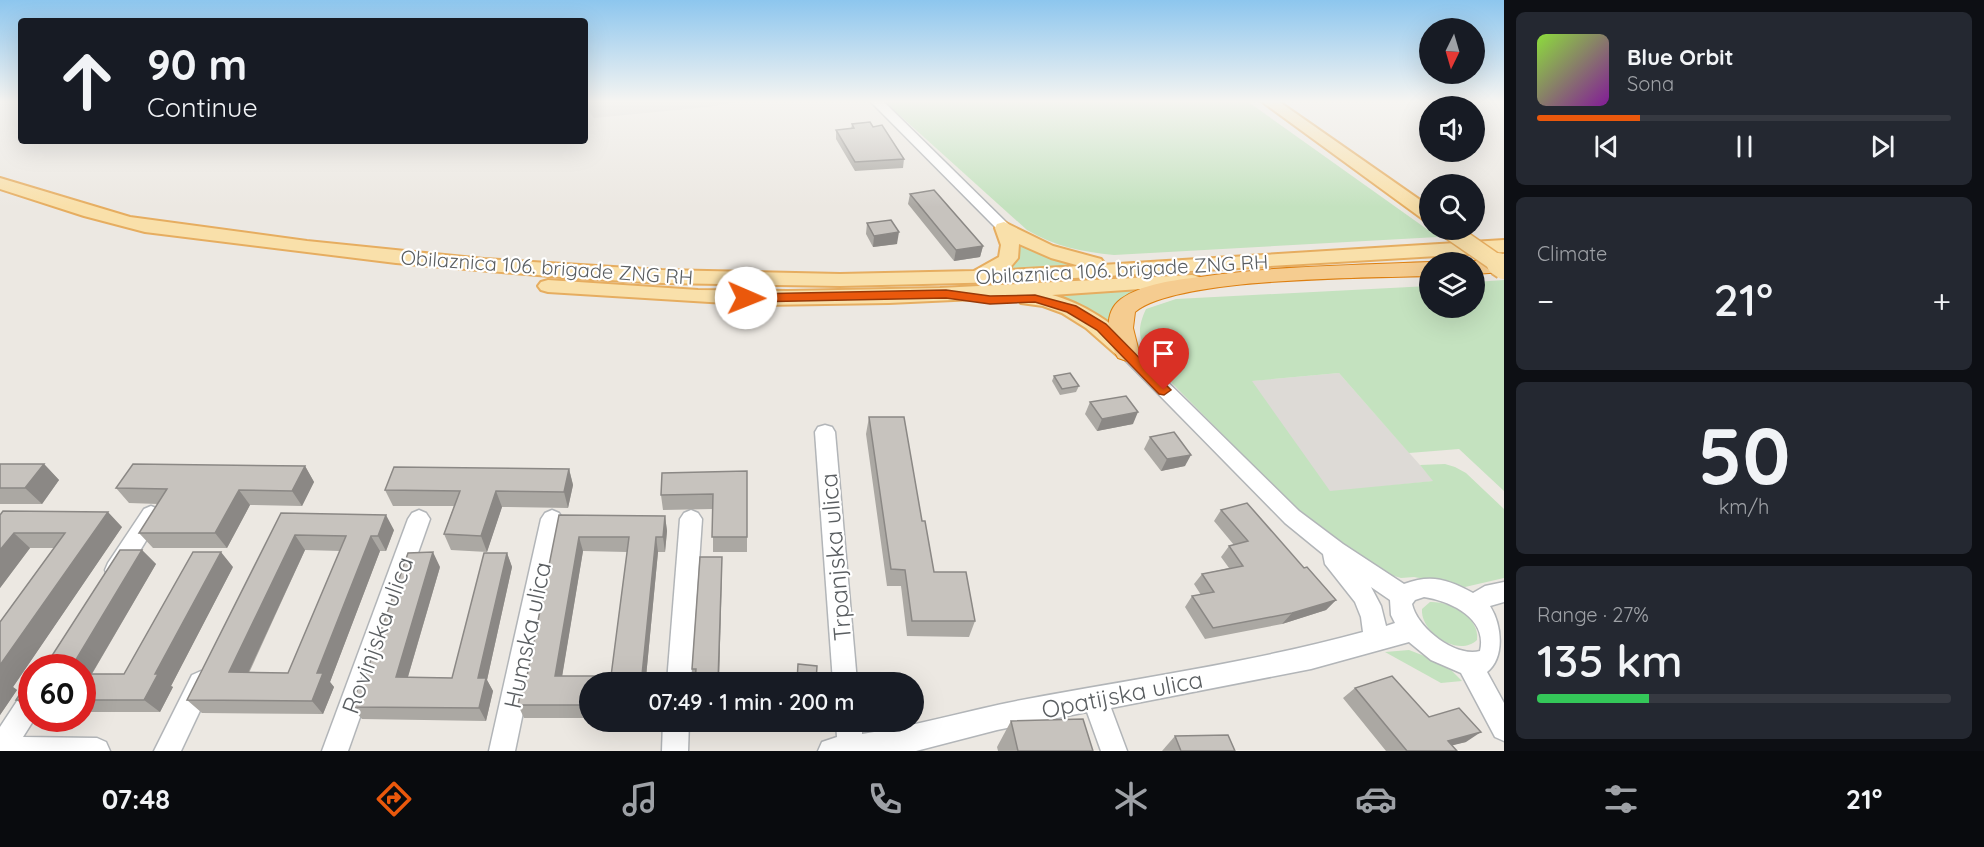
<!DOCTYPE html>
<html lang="en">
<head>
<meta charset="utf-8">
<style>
  body { margin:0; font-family:Quicksand,sans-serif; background:#242831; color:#f1f3f6; height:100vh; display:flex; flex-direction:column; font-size:22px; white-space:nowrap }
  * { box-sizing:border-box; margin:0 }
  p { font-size:20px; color:#9ea1a6 }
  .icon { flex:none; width:33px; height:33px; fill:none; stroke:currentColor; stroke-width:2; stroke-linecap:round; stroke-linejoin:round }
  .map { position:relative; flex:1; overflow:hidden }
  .drawer { display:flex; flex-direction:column; gap:12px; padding:12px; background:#0d0f14; width:480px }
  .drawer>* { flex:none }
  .banner { position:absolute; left:18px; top:18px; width:570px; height:126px; border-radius:6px; box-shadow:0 6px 24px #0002; background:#171b24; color:#f1f3f6; overflow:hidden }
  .needle { width:39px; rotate:185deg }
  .buttons { position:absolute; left:1419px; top:18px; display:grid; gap:12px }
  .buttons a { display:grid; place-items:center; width:66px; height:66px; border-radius:50%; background:#171b24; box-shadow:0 6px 24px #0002; font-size:30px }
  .speed { position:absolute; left:18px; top:654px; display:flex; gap:12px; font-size:30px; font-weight:700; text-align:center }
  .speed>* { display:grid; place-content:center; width:78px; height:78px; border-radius:50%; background:#171b24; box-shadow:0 6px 24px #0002; line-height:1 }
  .speed .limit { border:9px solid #d22; background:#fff; color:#111 }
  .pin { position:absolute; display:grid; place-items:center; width:51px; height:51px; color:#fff; margin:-62px -26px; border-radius:50% 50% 50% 0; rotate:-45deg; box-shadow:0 0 6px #0007 }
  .pin .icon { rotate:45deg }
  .me { position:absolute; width:66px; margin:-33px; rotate:91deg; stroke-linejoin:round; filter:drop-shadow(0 0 4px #0008) }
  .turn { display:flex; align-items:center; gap:21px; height:126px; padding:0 30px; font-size:27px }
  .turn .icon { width:78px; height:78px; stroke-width:2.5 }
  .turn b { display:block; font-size:42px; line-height:51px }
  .big { font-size:45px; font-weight:600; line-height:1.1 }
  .drawer .widget { flex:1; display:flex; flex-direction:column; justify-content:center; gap:9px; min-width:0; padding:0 21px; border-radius:9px; background:#242831 }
  .drawer .dial { align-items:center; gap:0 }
  .dial b { font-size:78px; line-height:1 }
  .song { display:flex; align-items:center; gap:18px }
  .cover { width:72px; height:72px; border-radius:9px; background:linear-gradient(135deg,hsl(90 70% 55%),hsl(290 70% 35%)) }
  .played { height:6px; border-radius:3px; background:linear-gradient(90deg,#ea580c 25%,#363941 25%) }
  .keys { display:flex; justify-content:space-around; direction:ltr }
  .heat { display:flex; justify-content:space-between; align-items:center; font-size:33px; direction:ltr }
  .charge { height:9px; border-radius:4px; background:linear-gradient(90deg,#34c759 27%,#363941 0) }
  .trip { position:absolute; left:579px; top:672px; width:345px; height:60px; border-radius:30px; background:#171b24; box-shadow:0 6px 24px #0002; font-weight:600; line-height:60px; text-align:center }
  .menu { display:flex; height:96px; justify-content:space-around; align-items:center; background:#090b0e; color:#9ea1a6 }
  .menu .icon { width:42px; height:42px }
  .menu .current { color:#ea580c }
  .menu b { font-size:27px; color:#f1f3f6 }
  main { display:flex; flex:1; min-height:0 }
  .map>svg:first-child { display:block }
</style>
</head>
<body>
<main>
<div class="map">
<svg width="1504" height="751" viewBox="0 0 1504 751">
  <rect width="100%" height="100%" fill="#ece8e2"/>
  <g fill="#dddad6">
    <polygon points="585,101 742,101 708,107 594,118 585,106"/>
    <polygon points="1339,373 1434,481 1330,492 1251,381"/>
  </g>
  <g fill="#c4e2bf">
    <path d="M1247,101L1438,237L1114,255C1082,252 1054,246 1027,230L885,102Z"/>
    <path d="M1015,239L1086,267L1001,271C1015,260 1021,258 1015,239Z"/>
    <path d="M1504,280V491L1459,449L1409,453L1339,373L1252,381L1330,491L1433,481L1420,465L1445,464L1455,467L1466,473L1504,509V578L1465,587L1414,577L1401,578L1391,575L1361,560L1301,514L1157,368C1141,346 1134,334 1146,309L1176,299L1429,286L1430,308H1474L1475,282Z"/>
    <polygon points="1142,290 1113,326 1045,295"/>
    <path d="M1430,602C1450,601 1480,617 1477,640C1458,658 1420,632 1422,609Z"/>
    <polygon points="1409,650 1445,664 1462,681 1441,683 1385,652"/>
  </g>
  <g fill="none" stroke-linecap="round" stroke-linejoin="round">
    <g stroke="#b2b5b8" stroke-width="3">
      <g id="minor">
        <polygon points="870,101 883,101 1009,225 1011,228 1009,231 999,231"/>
        <path d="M1127,346L1133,348L1299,511L1343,544L1404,584C1431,574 1447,579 1473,593L1485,586L1504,582V602L1490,606C1503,627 1504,659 1487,672L1504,703V741L1495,737L1461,673L1431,660L1409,642L1311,669L1111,708L1127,751H1101L1087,712L997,730L916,751H818L822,742L837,737L836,722H862V734C918,726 972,709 1027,699C1139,678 1254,662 1363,632L1361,617L1355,602L1325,564L1323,554L1285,523L1121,356L1118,352L1121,348ZM1371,587L1390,600L1391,615L1395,623L1386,626L1381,606ZM1424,597C1450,601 1488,618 1480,651C1456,658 1417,628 1412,604L1415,600Z"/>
        <polygon points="825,425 832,427 835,432 857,682 833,682 815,432 818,427"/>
        <polygon points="151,506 158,509 162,515 158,521 124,577 116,580 108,577 105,570 108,563 144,509"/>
        <polygon points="419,510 426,513 430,519 348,751 322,751 408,519 412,513"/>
        <polygon points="552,510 559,513 563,519 515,751 489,751 541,519 545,513"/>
        <polygon points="691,510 698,513 702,519 691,682 667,682 680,519 684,513"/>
        <polygon points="201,671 210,675 213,683 181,751 154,751 192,675"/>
        <polygon points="32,689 32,718 35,718 23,737 97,738 106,742 110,751 0,751 0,727 23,692"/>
        <polygon points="663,722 689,722 688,751 662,751"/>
      </g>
    </g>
    <g stroke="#e6ad60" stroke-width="4">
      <g id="major">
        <polygon points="1261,101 1278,101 1430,207 1430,221 1424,220"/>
        <path d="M0,178L130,217L307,241L484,259L662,270L840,274L974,271L999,257L1001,245L995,228L997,224L1004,222L1053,246L1101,259L1104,263L1102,265L1504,240V252L1006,282L840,286L662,283L573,278L396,263L145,232L84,216L0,189ZM1019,244L1051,258L1080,266L1008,270L1018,258Z"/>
        <path d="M1192,275L1199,277L1202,281L1199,285L1052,295C1080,302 1122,326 1138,352L1135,357L1127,360L1119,357L1086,328L1062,313L1043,306L1021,303L1018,297L889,303L758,305L548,292L541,290L538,286L541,282L548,280L698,290L788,291L940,288Z"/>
      </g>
    </g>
    <g stroke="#dd7f10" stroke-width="2">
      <g id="highway">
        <polygon points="1504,258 1504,272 1474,274 1474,262 1466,262"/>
        <path d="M1430,262V276C1369,278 1177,277 1135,312L1133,328L1139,352L1136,358L1127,361L1118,358C1108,341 1102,313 1121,299C1142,284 1175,280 1200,277C1276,266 1353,265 1430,262Z"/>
      </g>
    </g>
    <use href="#minor" fill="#fff" fill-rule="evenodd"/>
    <use href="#major" fill="#f9e0aa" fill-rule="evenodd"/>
    <use href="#highway" fill="#f5cc90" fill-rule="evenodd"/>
    <g stroke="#e6ad60" stroke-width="20" stroke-linecap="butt">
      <polyline id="major-bridge-far1" points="1449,230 1501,266"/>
    </g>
    <g stroke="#e6ad60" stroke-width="26" stroke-linecap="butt">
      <polyline id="major-bridge" points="1498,264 1504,268"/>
    </g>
    <use href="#major-bridge-far1" stroke="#f9e0aa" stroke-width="17"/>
    <use href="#major-bridge" stroke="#f9e0aa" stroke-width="22"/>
  </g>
  <g fill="#aba8a3" fill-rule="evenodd">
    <polygon points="852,124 873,127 904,159 903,168 855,171 836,139 836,130 851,129"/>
    <polygon points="910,194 983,246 980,257 954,261 908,204"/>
    <polygon points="867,223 897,244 873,247 866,234"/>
    <polygon points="1054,376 1079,386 1076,392 1060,395 1052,381"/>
    <polygon points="1090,402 1133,424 1097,431 1085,414"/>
    <polygon points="869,417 922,521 934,572 975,621 969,637 907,636 901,586 887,586 866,434"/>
    <polygon points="1150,437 1185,466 1161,471 1144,449"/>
    <polygon points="0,464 44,464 59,480 42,504 0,504"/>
    <polygon points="305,466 314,482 302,506 250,505 227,548 153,548 139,533 158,504 129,503 116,488"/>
    <polygon points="569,469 573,485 568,508 502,507 487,552 451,550 444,534 454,506 393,506 385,490"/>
    <polygon points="747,471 747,552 713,552 713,509 663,510 661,495"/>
    <polygon points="1221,510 1304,568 1336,600 1326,610 1282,624 1205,639 1185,607 1192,596 1201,595 1194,584 1202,574 1229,568 1221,557 1229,546 1234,545 1214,521"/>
    <path d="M281,513L394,530L386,551H380L330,682L334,687L323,714L202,713L187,700ZM305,550L340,551L288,673H249Z"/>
    <polygon points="0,515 122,527 13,687 17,690 0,715 0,622 54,548 30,548 0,588"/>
    <path d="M559,515L665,516L667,531L665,552H658L646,677L590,682V718H524L518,705L527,676ZM583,551L627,552L611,676H562Z"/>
    <polygon points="142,550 156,564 92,674 124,674 233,567 171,686 173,687 160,712 82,712 82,668"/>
    <polygon points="507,553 512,567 487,680 493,691 486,721 362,719 351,707 365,677 440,567 408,677 452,678"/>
    <polygon points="722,571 695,682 693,682 692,669"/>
    <polygon points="32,675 32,710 16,700"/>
    <polygon points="1355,688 1429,717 1466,742 1452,745 1457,751 1386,751 1343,698"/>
    <polygon points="1011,721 1093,751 998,751 997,747"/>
    <polygon points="694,722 763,722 763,730 696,732"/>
    <polygon points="1175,736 1235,751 1162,751"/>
  </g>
  <g fill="#8b8885">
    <polygon points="899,232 897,244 873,247 874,236"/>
    <polygon points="983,246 980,257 954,261 956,250"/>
    <polygon points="1138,412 1133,424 1097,431 1102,419"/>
    <polygon points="1191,455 1185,466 1161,471 1167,459"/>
    <polygon points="44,464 59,480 42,504 25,488"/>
    <polygon points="305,466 314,482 302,506 292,491"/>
    <polygon points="569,469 573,485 568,508 564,492"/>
    <polygon points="239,490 250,505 227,548 215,533"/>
    <polygon points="496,491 502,507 487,552 481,536"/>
    <polygon points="108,512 122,527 13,687 17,690 0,715 0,665"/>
    <polygon points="386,515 394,530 386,551 378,536"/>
    <polygon points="665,516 667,531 665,552 663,537"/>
    <polygon points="14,533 30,548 0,588 0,550"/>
    <polygon points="295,535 305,550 242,686 229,672"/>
    <polygon points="371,536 380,551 330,682 334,687 323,714 312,701 317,673"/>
    <polygon points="579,537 583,551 560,689 555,676"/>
    <polygon points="656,537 658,552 646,677 647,682 644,682 642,675"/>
    <polygon points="142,550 156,564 84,687 82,686 82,668 71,668"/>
    <polygon points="221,552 233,567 171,686 173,687 160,712 144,700 155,674"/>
    <polygon points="433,552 440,567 404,690 396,677"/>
    <polygon points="507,553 512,567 487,680 493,691 486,721 479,708 478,678"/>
    <polygon points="722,557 722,571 719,682 718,682"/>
    <polygon points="1336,600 1326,610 1282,624 1292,613"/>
    <polygon points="1481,732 1466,742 1434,750 1448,741"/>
  </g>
  <g fill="#c7c3be" stroke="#8b8885" stroke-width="1.5" fill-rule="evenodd">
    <polygon points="870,122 873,127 882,125 904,159 855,162 836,130 854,128 852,124"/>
    <polygon points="934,190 983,246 956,250 910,194"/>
    <polygon points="891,220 899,232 874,236 867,223"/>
    <polygon points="1070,373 1079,386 1062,389 1054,376"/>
    <polygon points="1126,396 1138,412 1102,419 1090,402"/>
    <polygon points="869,417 904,417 922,521 925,521 934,572 966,572 975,621 912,621 905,570 891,569"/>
    <polygon points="1174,432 1191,455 1167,459 1150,437"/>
    <polygon points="0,464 44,464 25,488 0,488"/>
    <polygon points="133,464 305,466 292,491 239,490 215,533 139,533 167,489 116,488"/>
    <polygon points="394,467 569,469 564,492 496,491 481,536 444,534 460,491 385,490"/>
    <polygon points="747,471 747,537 712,537 713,494 661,495 662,473"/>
    <polygon points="1247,503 1304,568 1307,567 1336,600 1292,613 1213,628 1192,596 1214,592 1202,574 1243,566 1229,546 1248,541 1221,510"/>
    <polygon points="3,511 108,512 0,665 0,622 65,533 14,533 0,550 0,515"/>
    <path d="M281,513L386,515L378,536H371L317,673H323L312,701L187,700ZM295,535L346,536L288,673L229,672Z"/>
    <path d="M559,515L665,516L663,537H656L642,675H646L645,682H590V705H518L524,676H527ZM579,537H629L611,676H555Z"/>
    <polygon points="120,550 142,550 71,668 44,668"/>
    <polygon points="193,552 221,552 155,674 158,674 144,700 82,700 82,674 124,674"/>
    <polygon points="433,552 396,677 452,678 484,553 507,553 478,678 486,678 479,708 351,707 362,677 365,677 408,553"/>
    <polygon points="700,557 722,557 718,682 695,682 696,669 692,669"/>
    <polygon points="798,664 817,666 816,682 797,682"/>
    <polygon points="32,675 32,700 16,700"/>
    <polygon points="1392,676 1429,717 1459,708 1481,732 1448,741 1457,751 1407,751 1355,688"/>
    <polygon points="1083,719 1093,751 1018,751 1011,721"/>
    <polygon points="1228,735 1235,751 1181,751 1175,736"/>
  </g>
  <linearGradient id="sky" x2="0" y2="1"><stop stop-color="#8dc6ee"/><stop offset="0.49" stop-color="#f6f5f2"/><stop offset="1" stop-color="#f6f5f2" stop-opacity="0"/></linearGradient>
  <rect width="1504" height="207" fill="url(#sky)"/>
  <polygon fill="#ea580c" stroke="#983908" stroke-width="1.5" points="946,290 990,296 1035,295 1076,306 1106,324 1171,390 1164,395 1159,394 1097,330 1067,312 1035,302 990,304 946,298 746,302 740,298 746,294"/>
  <g text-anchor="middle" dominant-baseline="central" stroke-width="4.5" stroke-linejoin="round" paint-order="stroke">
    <g font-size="20" fill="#5a5e61" stroke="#fff">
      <text transform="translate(547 267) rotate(4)">Obilaznica 106. brigade ZNG RH</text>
      <text transform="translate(1122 269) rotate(-3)">Obilaznica 106. brigade ZNG RH</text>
    </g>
    <g font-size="24" fill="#5a5e61" stroke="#fff">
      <text transform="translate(835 557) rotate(-95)">Trpanjska ulica</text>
      <text transform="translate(377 635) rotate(-70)">Rovinjska ulica</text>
      <text transform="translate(527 635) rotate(-78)">Humska ulica</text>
      <text transform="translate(1122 694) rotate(-11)">Opatijska ulica</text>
    </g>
  </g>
</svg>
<div class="buttons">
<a><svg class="needle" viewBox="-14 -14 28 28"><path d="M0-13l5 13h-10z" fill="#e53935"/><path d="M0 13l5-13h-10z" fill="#9ea1a6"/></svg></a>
<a><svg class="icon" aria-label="sound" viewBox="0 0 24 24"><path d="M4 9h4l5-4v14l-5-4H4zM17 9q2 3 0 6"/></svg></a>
<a><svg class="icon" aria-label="search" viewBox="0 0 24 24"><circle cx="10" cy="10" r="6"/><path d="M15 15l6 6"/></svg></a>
<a><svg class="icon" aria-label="layers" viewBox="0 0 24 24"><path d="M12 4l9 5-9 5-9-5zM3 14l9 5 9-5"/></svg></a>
</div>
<div class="speed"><div class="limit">60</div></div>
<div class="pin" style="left:1164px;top:390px;background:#d93025"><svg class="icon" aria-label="arrive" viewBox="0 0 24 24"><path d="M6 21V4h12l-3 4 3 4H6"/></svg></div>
<svg class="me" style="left:746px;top:298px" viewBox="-20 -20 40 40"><circle r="19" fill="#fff"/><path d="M0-13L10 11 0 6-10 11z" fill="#ea580c"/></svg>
<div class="trip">07:49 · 1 min · 200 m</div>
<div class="banner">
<div class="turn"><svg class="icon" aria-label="ahead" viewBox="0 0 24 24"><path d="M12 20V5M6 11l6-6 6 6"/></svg><div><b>90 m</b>Continue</div></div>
</div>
</div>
<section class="drawer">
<div class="widget">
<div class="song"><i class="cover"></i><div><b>Blue Orbit</b><p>Sona</p></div></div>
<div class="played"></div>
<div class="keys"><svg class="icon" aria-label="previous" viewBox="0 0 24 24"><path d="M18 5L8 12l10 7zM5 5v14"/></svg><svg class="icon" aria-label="pause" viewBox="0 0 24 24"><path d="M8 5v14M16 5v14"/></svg><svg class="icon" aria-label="next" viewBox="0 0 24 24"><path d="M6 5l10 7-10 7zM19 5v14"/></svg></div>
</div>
<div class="widget"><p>Climate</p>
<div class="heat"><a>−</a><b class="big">21°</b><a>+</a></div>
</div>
<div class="widget dial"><b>50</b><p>km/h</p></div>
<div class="widget"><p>Range · 27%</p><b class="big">135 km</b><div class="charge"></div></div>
</section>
</main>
<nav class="menu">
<b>07:48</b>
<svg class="icon current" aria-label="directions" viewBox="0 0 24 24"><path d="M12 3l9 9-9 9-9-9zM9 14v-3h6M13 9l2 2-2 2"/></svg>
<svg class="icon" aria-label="music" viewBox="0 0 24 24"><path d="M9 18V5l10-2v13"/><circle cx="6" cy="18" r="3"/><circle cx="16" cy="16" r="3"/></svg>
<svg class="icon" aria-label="phone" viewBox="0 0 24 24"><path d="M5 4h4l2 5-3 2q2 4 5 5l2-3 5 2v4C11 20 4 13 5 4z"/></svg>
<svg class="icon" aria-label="climate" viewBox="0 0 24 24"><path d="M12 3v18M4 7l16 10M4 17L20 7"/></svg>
<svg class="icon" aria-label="car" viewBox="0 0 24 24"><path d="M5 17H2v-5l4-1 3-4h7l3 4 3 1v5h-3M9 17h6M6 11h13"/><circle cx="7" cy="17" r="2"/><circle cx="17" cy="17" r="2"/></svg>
<svg class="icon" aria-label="filters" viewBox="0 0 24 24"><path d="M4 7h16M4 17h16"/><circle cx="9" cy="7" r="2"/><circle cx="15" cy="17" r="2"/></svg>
<b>21°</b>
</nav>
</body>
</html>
